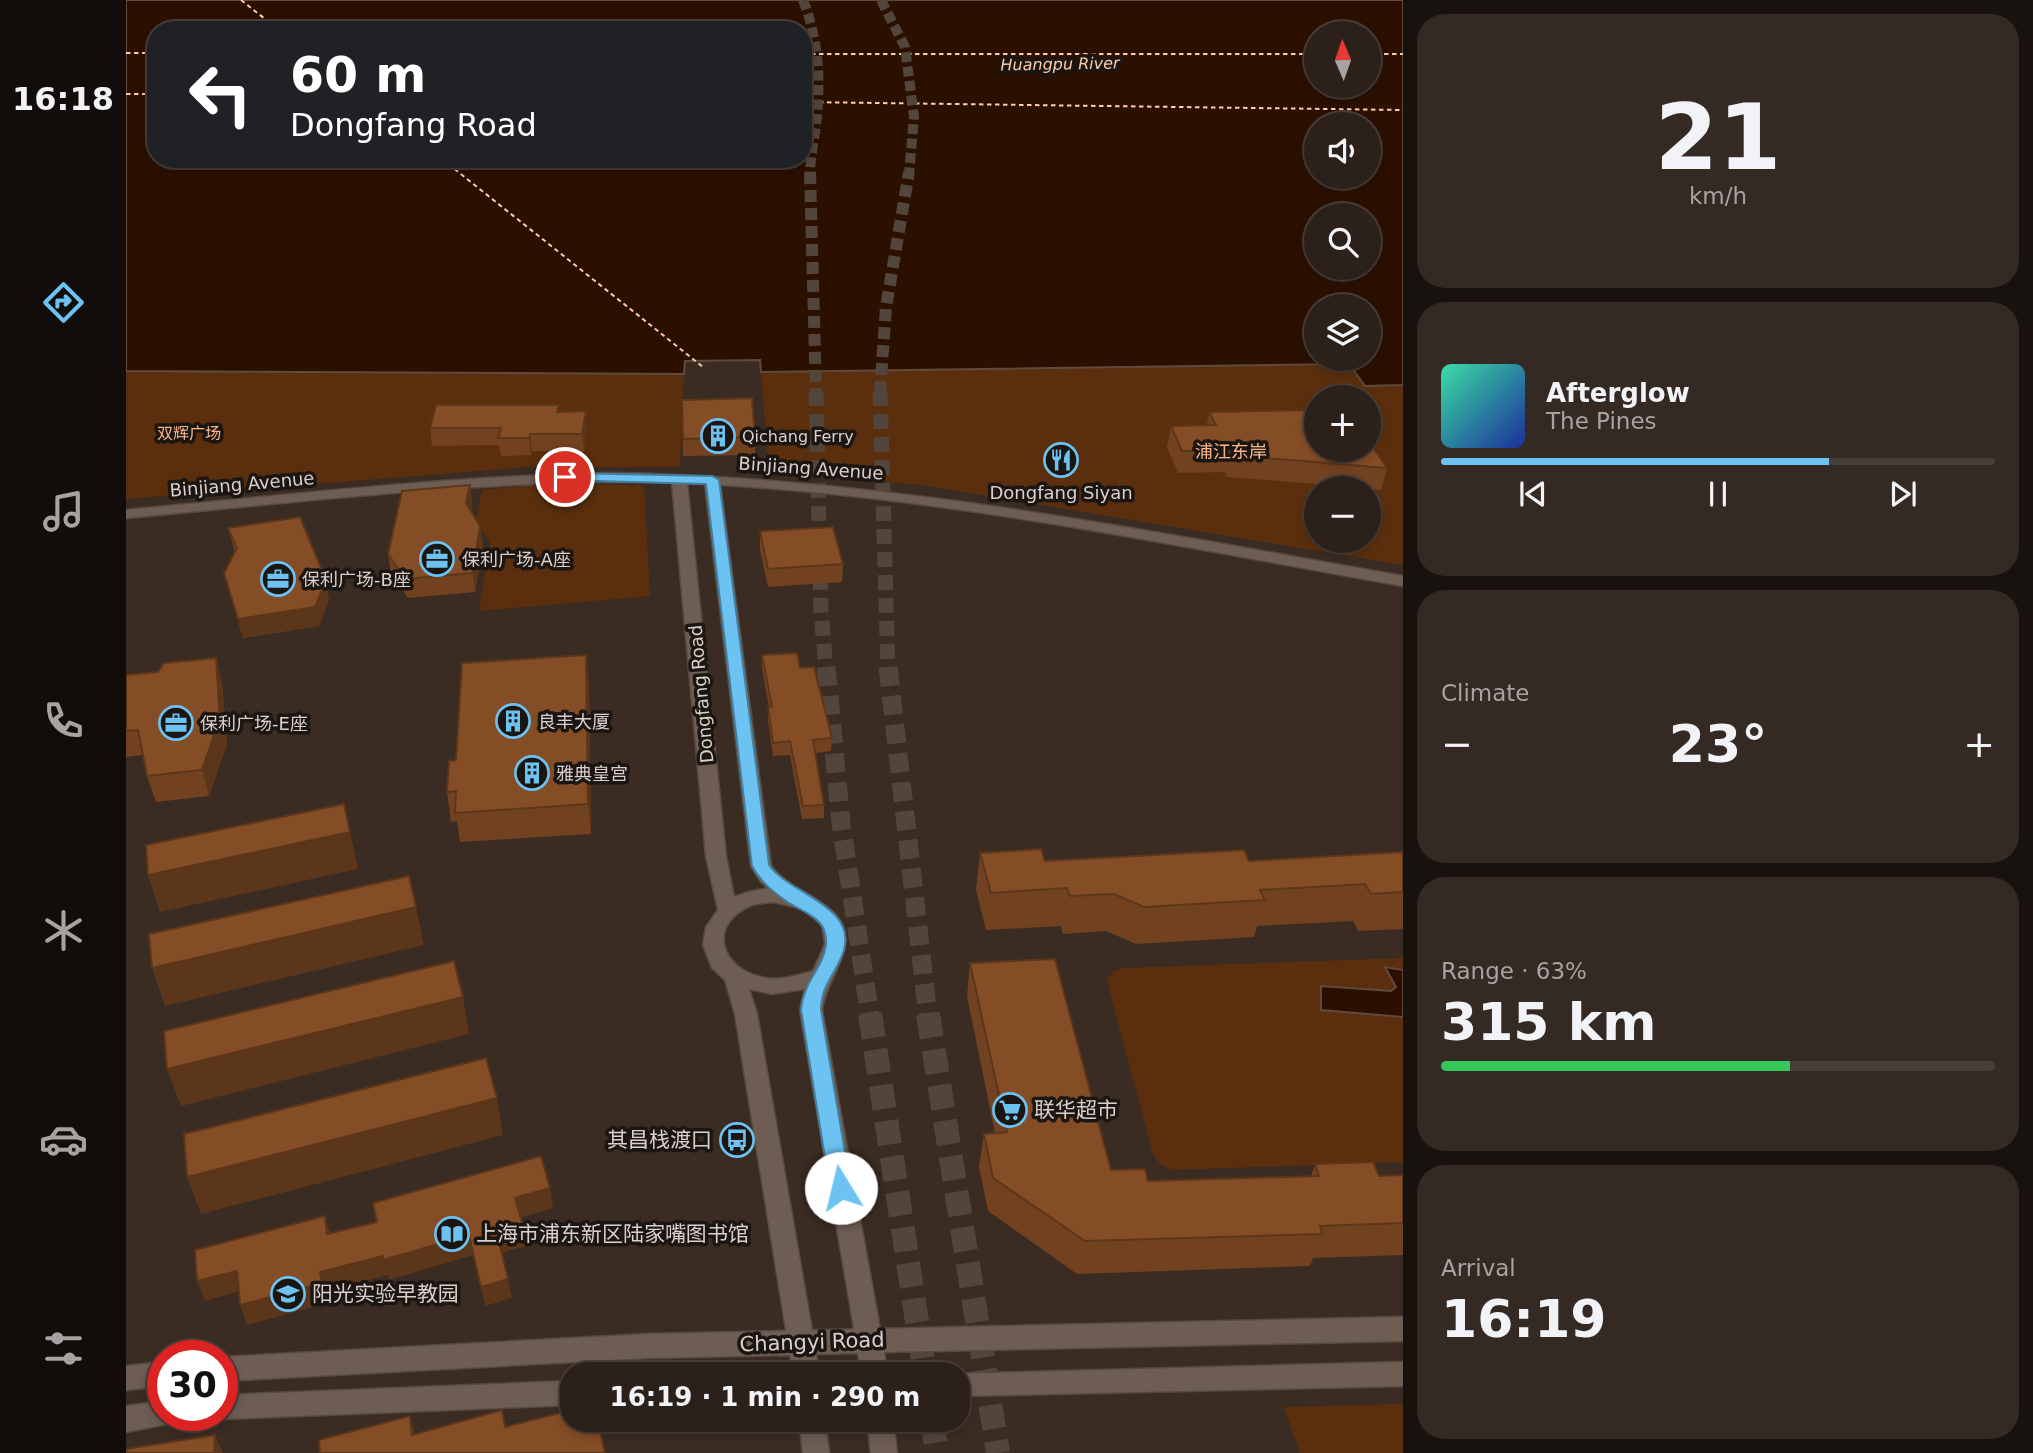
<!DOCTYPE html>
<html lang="en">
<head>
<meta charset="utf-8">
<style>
  body { margin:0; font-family:"DejaVu Sans","Noto Sans SC",sans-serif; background:#342923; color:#f1f3f6; height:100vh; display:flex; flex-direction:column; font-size:26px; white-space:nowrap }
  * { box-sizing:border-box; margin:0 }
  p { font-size:23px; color:#a6a3a2 }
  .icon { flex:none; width:38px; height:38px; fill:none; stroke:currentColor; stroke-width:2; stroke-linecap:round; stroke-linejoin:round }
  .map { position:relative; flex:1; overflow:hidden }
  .details { display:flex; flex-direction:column; gap:14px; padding:14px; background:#18120e; width:630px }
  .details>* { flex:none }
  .hud { position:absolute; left:21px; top:21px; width:665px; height:147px; border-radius:28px; box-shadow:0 4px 10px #0003,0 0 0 2px #483e39; background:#202124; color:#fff; overflow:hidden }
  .needle { width:46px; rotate:358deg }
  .fabs { position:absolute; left:1178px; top:21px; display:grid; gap:14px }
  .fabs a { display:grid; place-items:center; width:77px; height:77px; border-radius:50%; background:#2c211a; box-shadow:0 4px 10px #0003,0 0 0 2px #483e39; font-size:35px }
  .speed { position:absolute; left:21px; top:1340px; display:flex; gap:14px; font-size:35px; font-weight:700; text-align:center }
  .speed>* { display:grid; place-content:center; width:91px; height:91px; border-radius:50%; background:#2c211a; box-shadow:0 4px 10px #0003,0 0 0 2px #483e39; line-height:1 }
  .speed .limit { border:10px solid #d22; background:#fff; color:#111 }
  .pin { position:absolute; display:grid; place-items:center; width:60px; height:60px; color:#fff; margin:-30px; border:4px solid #fff; border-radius:50%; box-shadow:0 2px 7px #0007 }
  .me { position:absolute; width:77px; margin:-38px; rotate:351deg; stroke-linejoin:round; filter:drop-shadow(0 0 5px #0008) }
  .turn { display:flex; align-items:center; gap:24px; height:147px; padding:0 28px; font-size:32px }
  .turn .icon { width:91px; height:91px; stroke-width:2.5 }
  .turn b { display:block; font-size:49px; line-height:60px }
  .big { font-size:52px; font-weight:700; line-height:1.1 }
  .details .tile { flex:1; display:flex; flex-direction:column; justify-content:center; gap:10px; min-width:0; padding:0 24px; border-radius:28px; background:#342923 }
  .details .dial { align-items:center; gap:0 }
  .dial b { font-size:91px; line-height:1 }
  .song { display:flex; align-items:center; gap:21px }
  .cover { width:84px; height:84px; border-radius:10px; background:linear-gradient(135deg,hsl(160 70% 55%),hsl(230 70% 35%)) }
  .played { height:7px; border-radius:4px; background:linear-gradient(90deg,#6cc3f2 70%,#483e39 70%) }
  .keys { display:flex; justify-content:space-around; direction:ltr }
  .heat { display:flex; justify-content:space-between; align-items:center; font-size:38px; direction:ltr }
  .charge { height:10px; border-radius:5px; background:linear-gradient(90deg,#34c759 63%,#483e39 0) }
  .trip { position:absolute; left:434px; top:1362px; width:410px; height:70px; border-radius:28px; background:#2c211a; box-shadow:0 4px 10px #0003,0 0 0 2px #483e39; font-weight:700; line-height:70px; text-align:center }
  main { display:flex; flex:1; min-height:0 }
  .dock { display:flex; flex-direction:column; width:126px; justify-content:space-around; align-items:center; background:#120d0a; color:#a6a3a2 }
  .dock .icon { width:49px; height:49px }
  .dock .active { color:#6cc3f2 }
  .dock b { font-size:32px; color:#f1f3f6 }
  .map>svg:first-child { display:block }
</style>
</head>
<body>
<main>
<nav class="dock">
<b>16:18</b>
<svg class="icon active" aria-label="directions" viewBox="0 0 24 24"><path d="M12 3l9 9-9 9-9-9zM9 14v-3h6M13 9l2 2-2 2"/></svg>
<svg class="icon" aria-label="music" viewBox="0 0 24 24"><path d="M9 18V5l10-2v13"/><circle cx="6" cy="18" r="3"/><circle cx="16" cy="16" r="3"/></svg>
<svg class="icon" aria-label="phone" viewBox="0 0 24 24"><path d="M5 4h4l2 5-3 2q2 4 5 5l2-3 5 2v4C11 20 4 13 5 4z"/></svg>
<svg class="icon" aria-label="climate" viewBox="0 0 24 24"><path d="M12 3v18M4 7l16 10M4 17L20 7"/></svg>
<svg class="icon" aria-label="car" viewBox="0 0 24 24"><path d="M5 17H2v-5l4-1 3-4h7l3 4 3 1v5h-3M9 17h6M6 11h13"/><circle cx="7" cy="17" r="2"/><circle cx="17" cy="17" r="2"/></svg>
<svg class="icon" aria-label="filters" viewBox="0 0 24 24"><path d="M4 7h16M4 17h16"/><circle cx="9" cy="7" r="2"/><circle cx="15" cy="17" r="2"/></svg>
</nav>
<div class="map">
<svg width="1277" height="1453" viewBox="0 0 1277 1453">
  <rect width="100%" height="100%" fill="#3a2c23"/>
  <g fill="#5b2f0d" fill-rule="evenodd">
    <path d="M1224,364L1239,386L1277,385V565L796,485L643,472L635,372ZM1190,397H1242V450H1190ZM1190,488H1242V541H1190Z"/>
    <polygon points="0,371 558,374 554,467 402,467 0,499"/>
    <polygon points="408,485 518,485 524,596 353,611 364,543 350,520 356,490"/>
    <polygon points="1277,958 1277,1162 1046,1170 1034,1164 1027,1154 981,981 986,972 997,968"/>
    <polygon points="1277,1404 1277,1453 1174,1453 1158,1407"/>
  </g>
  <g fill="#2b1000" stroke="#604a3d" stroke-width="2" fill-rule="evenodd">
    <path d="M0,0H1277V385L1239,386L1223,364L635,372L634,360L559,361L558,374L0,371ZM30,30H677V159H30ZM1190,33H1242V86H1190ZM1190,124H1242V177H1190ZM1190,215H1242V268H1190ZM1190,306H1242V359H1190Z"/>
    <polygon points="1259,967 1277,970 1277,1017 1195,1010 1195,986 1265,991 1270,987"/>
  </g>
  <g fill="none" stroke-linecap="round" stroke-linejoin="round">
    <g stroke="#fecbaa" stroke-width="2" stroke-dasharray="4.5 3.5" stroke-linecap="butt">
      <polyline points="115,0 153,30"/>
      <polyline points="0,53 30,53"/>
      <polyline points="677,54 1190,54"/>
      <polyline points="1242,54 1277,54"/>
      <polyline points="0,94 30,94"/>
      <polyline points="677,102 1277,110"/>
      <polyline points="316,159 577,367"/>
    </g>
    <g stroke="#52453c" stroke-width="10" stroke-dasharray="10 4.5" stroke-linecap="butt">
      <path d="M677,0C693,41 695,81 690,125C688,141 684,158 684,174"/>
      <polyline points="755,0 779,47 788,117 783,174"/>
    </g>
    <g stroke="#52453c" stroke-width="12" stroke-dasharray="12 6" stroke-linecap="butt">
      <polyline points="684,172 690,393"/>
      <polyline points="754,393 760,307 783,172"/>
    </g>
    <g stroke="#52453c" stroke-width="15" stroke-dasharray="15 8" stroke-linecap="butt">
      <polyline points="690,391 695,612 700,668"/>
      <polyline points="754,391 762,668"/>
    </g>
    <g stroke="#52453c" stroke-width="19" stroke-dasharray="19 10" stroke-linecap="butt">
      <polyline points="700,667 715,823 744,1016"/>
      <polyline points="762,667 802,1016"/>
    </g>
    <g stroke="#52453c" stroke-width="24" stroke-dasharray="24 12" stroke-linecap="butt">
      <polyline points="744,1014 799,1374"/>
      <polyline points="802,1014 872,1453"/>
      <polyline points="806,1419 811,1453"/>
    </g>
    <g stroke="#554941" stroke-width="3">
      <path id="minor" d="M485,473C753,477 1014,530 1277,576V586C1050,546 824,498 594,485L645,865C663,895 724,901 719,944C716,967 699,986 696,1010L756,1340L752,1348L743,1352L734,1348L730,1340L674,1010L679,989L646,994L623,989L631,1014L688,1342L684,1350L675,1354L666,1350L662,1342L609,1014L599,980L586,968L577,945L580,927L592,910L580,856L546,482C363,479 182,501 0,518V510C162,495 322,476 485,473ZM561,483L579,484L625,866L635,882L643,888L622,892L608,897L600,856ZM647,902L677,909L696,925L699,944L687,971C672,975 655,981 639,978C594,970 580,924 626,905C632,903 640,903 647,902Z"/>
    </g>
    <g stroke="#554941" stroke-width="3">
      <g id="secondary">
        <polygon points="1277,1317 1277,1341 758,1352 761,1374 735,1374 732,1353 690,1354 693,1374 667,1374 664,1355 522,1358 96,1381 96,1357 522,1334"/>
        <polygon points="37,1362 37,1386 0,1390 0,1366"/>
        <polygon points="1277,1362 1277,1386 831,1396 831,1374 826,1374"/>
        <polygon points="446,1381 446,1405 96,1419 87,1416 96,1416 96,1395"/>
        <polygon points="37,1401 37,1416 49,1416 46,1423 0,1432 0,1406"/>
        <polygon points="673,1419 699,1419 703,1453 677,1453"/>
        <polygon points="741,1419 767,1419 771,1453 745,1453"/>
      </g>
    </g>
    <use href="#minor" fill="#6d5d53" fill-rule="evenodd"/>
    <use href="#secondary" fill="#6d5d53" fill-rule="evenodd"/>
  </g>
  <g fill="#724220">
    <polygon points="556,400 629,437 629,455 557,456"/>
    <polygon points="433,405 433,412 461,429 458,452 406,451 405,455 375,456 373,445 306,446 304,428"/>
    <polygon points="1083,412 1261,468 1255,490 1242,489 1242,488 1101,477 1098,472 1052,473 1041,447 1045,426 1081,425"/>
    <polygon points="344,485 346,503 345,511 357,545 349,592 282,598 265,573 262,554"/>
    <polygon points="102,528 203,599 193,626 117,638 98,573 109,552"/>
    <polygon points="634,531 717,564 716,582 642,587 634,550"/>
    <polygon points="460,655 463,684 465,834 334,842 331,821 325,822 321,792 330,760"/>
    <polygon points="636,655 674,668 706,738 705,751 689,753 698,805 698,818 676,819 664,755 647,756 642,721 642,707 643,707 636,668"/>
    <polygon points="0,675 96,683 101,744 83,796 30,802 21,776 17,755 0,757"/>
    <polygon points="1277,852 1277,929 1232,931 1227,921 1131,926 1128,937 1010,944 980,931 937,934 935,926 860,930 850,890 854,853 919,861 1123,861"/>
    <polygon points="844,963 985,1170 1022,1181 1185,1176 1189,1164 1253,1176 1277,1175 1277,1255 1187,1258 1184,1266 951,1274 862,1211 853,1167 858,1134 869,1133 841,996"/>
  </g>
  <g fill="#5c361a">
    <polygon points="460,411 461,429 458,452 456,434"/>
    <polygon points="404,434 406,451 405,455 403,438"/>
    <polygon points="344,485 346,503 342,522 340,503"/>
    <polygon points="354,526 357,545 349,592 347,573"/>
    <polygon points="200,580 203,599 193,626 117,638 112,619"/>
    <polygon points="460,655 463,684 465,834 462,804"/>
    <polygon points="90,658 96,683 101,744 83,796 76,770"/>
    <polygon points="218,804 232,869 34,912 22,875"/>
    <polygon points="290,907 298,945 39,1006 26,968"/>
    <polygon points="337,997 343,1034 55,1106 41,1069"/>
    <polygon points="371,1098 377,1135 75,1214 61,1177"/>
    <polygon points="424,1188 427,1208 392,1218 389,1198"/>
    <polygon points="199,1216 205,1236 201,1234"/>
    <polygon points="397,1226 400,1246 375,1253 371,1233"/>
    <polygon points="343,1235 347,1255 263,1280 262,1275 200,1291 202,1303 121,1325 114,1305 194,1272"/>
    <polygon points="111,1271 118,1290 79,1301 71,1281"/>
    <polygon points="382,1279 386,1298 359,1306 355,1287"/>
    <polygon points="284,1416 294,1453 286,1435"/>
    <polygon points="89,1435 97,1453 88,1453"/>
  </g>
  <g fill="#844d25" stroke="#5c361a" stroke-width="2">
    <polygon points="626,398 629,437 557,439 556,400"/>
    <polygon points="310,405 433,405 431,412 460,411 456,434 404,434 403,438 372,438 375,428 304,428"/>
    <polygon points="1190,410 1190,450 1242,450 1242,440 1261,468 1105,455 1103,450 1056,451 1045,426 1090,425 1083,412"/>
    <polygon points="344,485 340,503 354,526 347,573 279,579 262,554 276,491"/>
    <polygon points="174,517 200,580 189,607 112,619 98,573 111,548 102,528"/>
    <polygon points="707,527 717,564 642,569 634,531"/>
    <polygon points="671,653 674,668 688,667 706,738 687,740 698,805 677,806 664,741 647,743 642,707 646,707 636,655"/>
    <polygon points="460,655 462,804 329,813 330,791 321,792 323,761 330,760 336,663"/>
    <polygon points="90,658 94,718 76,770 21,776 12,730 0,731 0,675 32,672 38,663"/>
    <polygon points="218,804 224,832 22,875 20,845"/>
    <polygon points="915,849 919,861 1118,850 1123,861 1277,852 1277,892 1245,894 1239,884 1134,890 1139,900 1018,907 988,894 944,896 941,888 865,893 854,853"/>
    <polygon points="283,876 290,907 26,968 23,934"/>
    <polygon points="929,959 985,1170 1019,1169 1022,1181 1193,1176 1189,1164 1247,1162 1253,1176 1277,1175 1277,1223 1194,1226 1196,1234 959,1241 867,1178 858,1134 881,1132 844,963"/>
    <polygon points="328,961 337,997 41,1069 38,1031"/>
    <polygon points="360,1058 371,1098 61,1177 58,1134"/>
    <polygon points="415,1156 424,1188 389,1198 397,1226 371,1233 382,1279 355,1287 343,1235 257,1260 257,1256 194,1272 196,1283 114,1305 111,1271 71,1281 69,1250 199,1216 201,1234 251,1222 247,1203"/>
    <polygon points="376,1410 379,1427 446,1410 446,1419 471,1419 479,1453 194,1453 193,1440 284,1416 286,1435"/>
    <polygon points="89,1435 88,1453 0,1453 0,1449"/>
  </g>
  <path fill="#6cc3f2" stroke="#467f9d" stroke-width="2" d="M439,473L586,476L593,480L643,865C663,894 730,905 718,950C711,973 695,984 695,1010L725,1188L722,1195L715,1198L707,1195L704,1188L675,1010C677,982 697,968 700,945C702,917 679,914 660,901C646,891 634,881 626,866L580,484L434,480V474Z"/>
  <defs>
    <g id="building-ring" transform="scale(1.75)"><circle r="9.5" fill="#1c1612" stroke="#6cc3f2" stroke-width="1.5"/><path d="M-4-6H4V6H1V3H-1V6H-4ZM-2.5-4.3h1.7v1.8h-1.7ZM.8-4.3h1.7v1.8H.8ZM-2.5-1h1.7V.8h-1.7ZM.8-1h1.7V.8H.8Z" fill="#6cc3f2"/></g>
    <g id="restaurant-ring" transform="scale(1.75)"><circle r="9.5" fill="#1c1612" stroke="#6cc3f2" stroke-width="1.5"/><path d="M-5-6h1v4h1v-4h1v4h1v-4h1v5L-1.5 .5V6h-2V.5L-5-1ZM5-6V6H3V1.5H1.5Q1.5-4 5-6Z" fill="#6cc3f2"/></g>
    <g id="office-ring" transform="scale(1.75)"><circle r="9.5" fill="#1c1612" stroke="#6cc3f2" stroke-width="1.5"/><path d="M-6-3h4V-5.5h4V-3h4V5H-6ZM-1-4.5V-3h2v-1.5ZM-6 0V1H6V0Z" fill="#6cc3f2"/></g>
    <g id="supermarket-ring" transform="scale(1.75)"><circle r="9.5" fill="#1c1612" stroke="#6cc3f2" stroke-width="1.5"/><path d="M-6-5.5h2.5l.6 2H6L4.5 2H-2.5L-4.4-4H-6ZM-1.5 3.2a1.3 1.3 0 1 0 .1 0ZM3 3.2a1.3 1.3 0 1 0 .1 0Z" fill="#6cc3f2"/></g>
    <g id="bus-ring" transform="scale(1.75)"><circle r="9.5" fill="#1c1612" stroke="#6cc3f2" stroke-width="1.5"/><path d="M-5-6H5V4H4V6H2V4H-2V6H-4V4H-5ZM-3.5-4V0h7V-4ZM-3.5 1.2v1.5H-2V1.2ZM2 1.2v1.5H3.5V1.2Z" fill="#6cc3f2"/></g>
    <g id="library-ring" transform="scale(1.75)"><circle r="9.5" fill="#1c1612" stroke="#6cc3f2" stroke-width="1.5"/><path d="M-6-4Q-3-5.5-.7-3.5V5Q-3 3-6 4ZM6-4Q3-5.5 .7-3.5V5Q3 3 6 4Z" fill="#6cc3f2"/></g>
    <g id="school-ring" transform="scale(1.75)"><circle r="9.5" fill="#1c1612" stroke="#6cc3f2" stroke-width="1.5"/><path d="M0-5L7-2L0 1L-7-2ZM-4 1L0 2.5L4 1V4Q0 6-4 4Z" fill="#6cc3f2"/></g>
  </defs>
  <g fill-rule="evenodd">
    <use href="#building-ring" x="592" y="436"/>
    <use href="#restaurant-ring" x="935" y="460"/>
    <use href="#office-ring" x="311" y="559"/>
    <use href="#office-ring" x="152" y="579"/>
    <use href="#building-ring" x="387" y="721"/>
    <use href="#office-ring" x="50" y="723"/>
    <use href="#building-ring" x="406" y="773"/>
    <use href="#supermarket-ring" x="884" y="1110"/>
    <use href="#bus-ring" x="611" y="1140"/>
    <use href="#library-ring" x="326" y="1234"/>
    <use href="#school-ring" x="162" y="1294"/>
  </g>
  <g text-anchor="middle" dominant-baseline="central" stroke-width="7" stroke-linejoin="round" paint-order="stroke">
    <g font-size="16" font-style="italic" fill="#fecbaa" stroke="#1c1612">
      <text transform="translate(934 64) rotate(-1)">Huangpu River</text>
    </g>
    <g font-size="16" fill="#f9b68a" stroke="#1c1612">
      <text x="63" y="433">双辉广场</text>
    </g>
    <g font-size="16" fill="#dad0cb" stroke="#1c1612" text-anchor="start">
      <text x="616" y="436">Qichang Ferry</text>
    </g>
    <g font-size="18" fill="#f9b68a" stroke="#1c1612">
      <text x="1105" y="451">浦江东岸</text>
    </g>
    <g font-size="18" fill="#dad0cb" stroke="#1c1612">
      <text transform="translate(685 468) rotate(4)">Binjiang Avenue</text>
      <text transform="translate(116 484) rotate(-5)">Binjiang Avenue</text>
      <text transform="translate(575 694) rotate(-95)">Dongfang Road</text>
    </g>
    <g font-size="18" fill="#dad0cb" stroke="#1c1612" text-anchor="start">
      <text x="935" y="492" text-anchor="middle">Dongfang Siyan</text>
      <text x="336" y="559">保利广场-A座</text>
      <text x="176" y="579">保利广场-B座</text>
      <text x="412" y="721">良丰大厦</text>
      <text x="74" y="723">保利广场-E座</text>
      <text x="430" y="773">雅典皇宫</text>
    </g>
    <g font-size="21" fill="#dad0cb" stroke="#1c1612" text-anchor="start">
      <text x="908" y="1110">联华超市</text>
      <text x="586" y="1140" text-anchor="end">其昌栈渡口</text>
      <text x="350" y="1234">上海市浦东新区陆家嘴图书馆</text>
      <text x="186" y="1294">阳光实验早教园</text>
    </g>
    <g font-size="21" fill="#dad0cb" stroke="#1c1612">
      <text transform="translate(686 1342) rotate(-2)">Changyi Road</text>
    </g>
  </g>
</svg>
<div class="fabs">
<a><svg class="needle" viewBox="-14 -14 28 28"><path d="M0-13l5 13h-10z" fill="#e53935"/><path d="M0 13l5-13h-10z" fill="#a6a3a2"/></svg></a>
<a><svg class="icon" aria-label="sound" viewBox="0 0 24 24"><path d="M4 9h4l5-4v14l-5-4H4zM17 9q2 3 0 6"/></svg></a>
<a><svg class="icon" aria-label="search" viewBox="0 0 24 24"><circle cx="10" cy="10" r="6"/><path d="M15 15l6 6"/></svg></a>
<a><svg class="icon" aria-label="layers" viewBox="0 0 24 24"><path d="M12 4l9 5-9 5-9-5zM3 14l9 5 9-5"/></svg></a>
<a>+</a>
<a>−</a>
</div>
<div class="speed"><div class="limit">30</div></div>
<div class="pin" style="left:439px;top:477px;background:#d93025"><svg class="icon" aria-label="arrive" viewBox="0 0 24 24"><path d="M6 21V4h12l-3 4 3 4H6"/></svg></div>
<svg class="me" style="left:715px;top:1188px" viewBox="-20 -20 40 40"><circle r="19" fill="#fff"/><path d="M0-13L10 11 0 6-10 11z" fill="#6cc3f2"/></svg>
<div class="trip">16:19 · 1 min · 290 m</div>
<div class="hud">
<div class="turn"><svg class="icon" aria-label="left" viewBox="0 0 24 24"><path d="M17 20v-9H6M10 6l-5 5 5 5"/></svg><div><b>60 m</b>Dongfang Road</div></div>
</div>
</div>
<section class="details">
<div class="tile dial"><b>21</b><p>km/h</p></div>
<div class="tile">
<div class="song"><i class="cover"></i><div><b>Afterglow</b><p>The Pines</p></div></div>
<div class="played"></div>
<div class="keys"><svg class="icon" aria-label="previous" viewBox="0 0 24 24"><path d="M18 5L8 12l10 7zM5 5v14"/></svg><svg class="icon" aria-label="pause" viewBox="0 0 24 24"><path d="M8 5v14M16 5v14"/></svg><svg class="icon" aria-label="next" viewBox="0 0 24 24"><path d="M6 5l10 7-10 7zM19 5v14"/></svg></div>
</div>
<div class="tile"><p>Climate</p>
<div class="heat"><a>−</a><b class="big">23°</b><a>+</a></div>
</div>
<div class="tile"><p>Range · 63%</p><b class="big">315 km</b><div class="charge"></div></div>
<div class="tile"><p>Arrival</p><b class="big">16:19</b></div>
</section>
</main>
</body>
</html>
